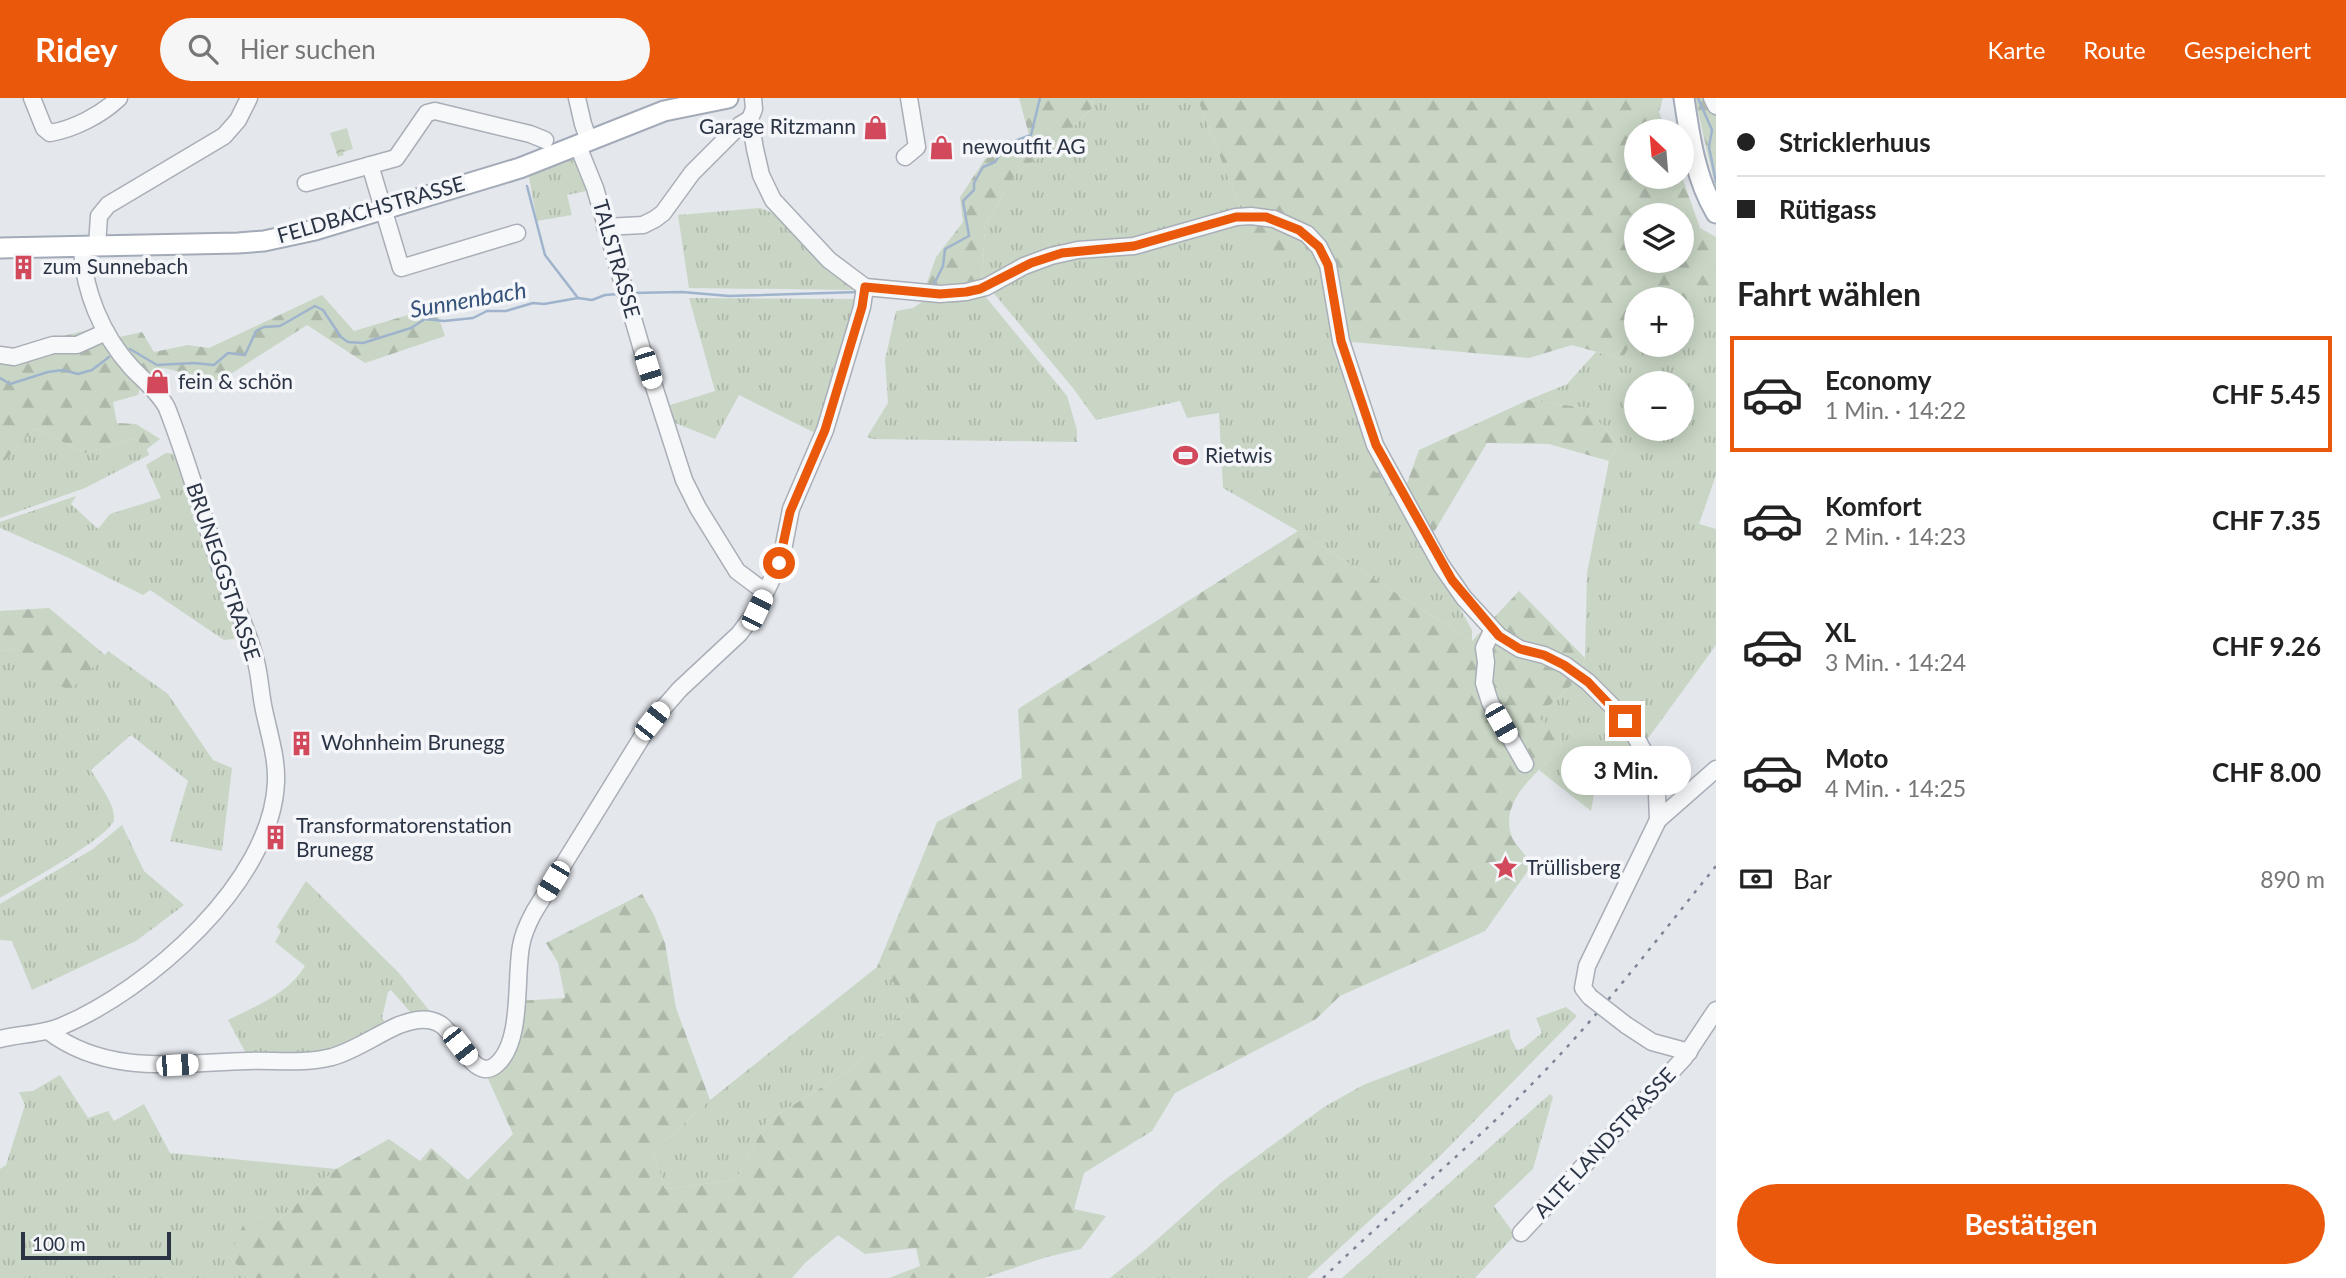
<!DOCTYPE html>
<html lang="de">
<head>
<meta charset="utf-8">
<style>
	body { margin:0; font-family:Lato,sans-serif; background:#f6f6f6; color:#222; height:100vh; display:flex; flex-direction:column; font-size:26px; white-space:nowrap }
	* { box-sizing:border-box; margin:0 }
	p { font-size:23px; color:#767676 }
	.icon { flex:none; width:38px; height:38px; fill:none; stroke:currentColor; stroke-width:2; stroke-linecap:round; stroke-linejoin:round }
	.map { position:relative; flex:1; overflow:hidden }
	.sheet { display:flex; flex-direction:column; background:#fff; width:630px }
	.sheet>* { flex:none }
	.guide { display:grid; align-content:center; height:154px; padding:0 21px; background:#fff }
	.needle { width:46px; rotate:334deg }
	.fabs { position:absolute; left:1624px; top:21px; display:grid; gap:14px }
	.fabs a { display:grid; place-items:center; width:70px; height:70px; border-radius:50%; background:#fff; box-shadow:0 4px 18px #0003; font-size:35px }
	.scale { position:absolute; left:21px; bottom:18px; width:150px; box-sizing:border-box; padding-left:7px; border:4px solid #2b3445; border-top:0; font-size:19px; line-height:24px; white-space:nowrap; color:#2b3445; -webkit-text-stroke:5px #f4f6f9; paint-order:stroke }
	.end { position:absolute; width:32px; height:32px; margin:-16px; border:9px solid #ea580c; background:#fff; box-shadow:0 0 0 4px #fff }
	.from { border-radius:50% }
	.bubble { position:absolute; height:49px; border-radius:24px; background:#fff; box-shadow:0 4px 18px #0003; font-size:23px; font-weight:700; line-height:49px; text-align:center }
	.car { position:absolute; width:21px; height:42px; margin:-21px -10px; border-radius:9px; box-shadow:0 0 5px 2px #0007; background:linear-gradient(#fff 24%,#345 0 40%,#fff 0 76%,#345 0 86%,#fff 0) }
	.guide b { display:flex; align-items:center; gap:24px; height:66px; font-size:26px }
	.guide b+b { border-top:2px solid #e0e0e0 }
	.guide i { width:18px; height:18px; background:#222 }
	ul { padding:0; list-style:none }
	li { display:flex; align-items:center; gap:21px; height:116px; margin:0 14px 10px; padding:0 7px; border:4px solid transparent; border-radius:0px }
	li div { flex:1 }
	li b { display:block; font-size:26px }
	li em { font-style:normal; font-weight:700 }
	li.current { border-color:#ea580c }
	li>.icon { width:63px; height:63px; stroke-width:1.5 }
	h2 { padding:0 21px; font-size:32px; line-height:84px }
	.pay { display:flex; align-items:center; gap:18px; height:77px; padding:0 21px; font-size:26px }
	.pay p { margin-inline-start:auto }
	.button { display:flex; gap:14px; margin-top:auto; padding:14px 21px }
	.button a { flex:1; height:80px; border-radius:42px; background:#ea580c; color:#fff; font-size:28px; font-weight:700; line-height:80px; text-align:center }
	header { display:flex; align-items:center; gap:42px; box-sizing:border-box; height:98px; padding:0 35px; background:#ea580c; color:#fff }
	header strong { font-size:33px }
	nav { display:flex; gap:38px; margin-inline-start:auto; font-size:24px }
	.search { width:490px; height:63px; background:#f6f6f6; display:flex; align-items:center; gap:18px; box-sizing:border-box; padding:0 24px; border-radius:38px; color:#767676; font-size:26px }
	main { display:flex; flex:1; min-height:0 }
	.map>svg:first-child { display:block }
</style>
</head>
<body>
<header>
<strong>Ridey</strong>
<div class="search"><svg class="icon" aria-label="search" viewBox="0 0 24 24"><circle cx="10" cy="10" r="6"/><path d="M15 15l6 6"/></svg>Hier suchen</div>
<nav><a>Karte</a><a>Route</a><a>Gespeichert</a></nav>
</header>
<main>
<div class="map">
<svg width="1716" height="1180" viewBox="0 0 1716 1180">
	<defs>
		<pattern id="grass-tufts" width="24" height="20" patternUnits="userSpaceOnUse" patternTransform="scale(1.75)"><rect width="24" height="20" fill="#c9d6c5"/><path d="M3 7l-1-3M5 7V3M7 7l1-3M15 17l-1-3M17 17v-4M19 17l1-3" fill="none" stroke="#adb8ab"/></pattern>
		<pattern id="forest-firs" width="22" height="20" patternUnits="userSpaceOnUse" patternTransform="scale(1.75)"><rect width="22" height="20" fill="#c9d6c5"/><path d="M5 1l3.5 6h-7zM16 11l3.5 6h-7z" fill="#adb8ab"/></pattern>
		<pattern id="park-crowns" width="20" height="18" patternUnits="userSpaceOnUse" patternTransform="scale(1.75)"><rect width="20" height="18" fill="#c9d6c5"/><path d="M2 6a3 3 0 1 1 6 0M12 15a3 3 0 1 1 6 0" fill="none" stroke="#adb8ab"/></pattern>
	</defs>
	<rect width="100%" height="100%" fill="#e4e7ec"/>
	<g fill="url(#grass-tufts)" fill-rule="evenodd">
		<polygon points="1093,0 1197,0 1241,112 1156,139 1075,149 982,188 985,126 1018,73 1050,53 1092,10"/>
		<polygon points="570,58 578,62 591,92 567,97 572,117 537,123 528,74"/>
		<polygon points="760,110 778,117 856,192 689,190 678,117"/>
		<polygon points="1272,115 1319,149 1337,228 1410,420 1472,532 1472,543 1298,433 1223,390 1219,315 1187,320 1180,303 1096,322 1073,290 991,192 1042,163"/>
		<polygon points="978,196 985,198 1067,298 1077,332 1077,344 872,341 867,339 888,305 885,262 896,213 913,210 929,199"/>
		<path d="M1690,196H1716V377L1699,426L1716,431V547L1644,646L1640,655L1600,663L1591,713L1539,672L1561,651L1560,636L1536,620L1579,580L1585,560L1587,475L1609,363L1618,346L1587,310L1528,302L1567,286L1596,254L1622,261L1636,237V247H1682V210ZM1636,285H1682V331H1636Z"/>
		<polygon points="689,200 858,201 817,336 739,297 715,341 670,323 664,309 715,293"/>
		<polygon points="35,330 85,355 135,340 147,351 149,357 85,390 0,420 0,368"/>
		<polygon points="166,355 175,356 241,540 224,542 150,492 143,497 69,460 0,430 0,424 76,398 71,406 98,431 110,416 161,400 146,367"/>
		<path d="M11,551L37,575L105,557L108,553L168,596L213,662L232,670L222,753L170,743L188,683L131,637L91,672C98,685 115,705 114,721C113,738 18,789 0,800V553Z"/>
		<polygon points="122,727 144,773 184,807 136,843 32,892 12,843 0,842 0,806 93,751"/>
		<path d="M306,783L398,874L433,917L350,952L250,963L228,922C256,908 288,896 305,868L275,844L281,833L277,829ZM391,892L411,915L385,925L382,920L388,894Z"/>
		<polygon points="877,869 914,902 850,972 767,1023 736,1082 665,1091 653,1054 710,1002"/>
		<polygon points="1566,909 1577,918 1441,1057 1307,1180 1110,1180 1144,1153 1222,1084 1324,1009 1363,987 1509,931 1511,941 1517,952 1522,951 1542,935 1536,920"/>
		<polygon points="60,977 88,1020 108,1013 114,1023 144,1006 170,1055 336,1071 274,1126 229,1158 248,1180 0,1180 0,1071 6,1067 25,1007 19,994 33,993"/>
		<polygon points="1550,996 1553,999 1533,1071 1494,1108 1515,1137 1475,1180 1342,1180"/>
	</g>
	<g fill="url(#forest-firs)" fill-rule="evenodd">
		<polygon points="1019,0 1093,0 1092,10 1050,53 1018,73 985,126 982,188 939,192 927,185 936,159 963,124 960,99 985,61 1029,37"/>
		<path d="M1197,0H1663L1659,14L1666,33H1636V79H1682L1700,130L1716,139V196H1690L1682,210V201H1636V237L1622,261L1572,247L1529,260L1341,243L1326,160L1272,116L1288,157L1275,163L1243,143L1241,112ZM1636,117H1682V163H1636Z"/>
		<polygon points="1695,0 1707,0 1716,16 1716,92"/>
		<polygon points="322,197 354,233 435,209 445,238 365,265 307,227 220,283 163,270 146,277 115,240 142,234 154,254 188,247 209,250"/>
		<polygon points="103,228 142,281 138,297 113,304 117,325 136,326 160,341 147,351 135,340 85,355 35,330 0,368 0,254"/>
		<polygon points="1528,302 1587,310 1618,346 1609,363 1549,346 1487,345 1434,434 1356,386 1364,369 1406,388 1419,352"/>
		<path d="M1298,433L1472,543L1519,493L1585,560L1579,580L1537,619L1560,635L1561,651C1538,674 1496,704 1513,741C1518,750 1527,758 1532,767L1485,833L1340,898L1316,921L1175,995L1152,1033L1084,1075L1074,1111L1106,1118L1081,1151L1047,1159L984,1180H889L920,1168L916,1150L865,1156L838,1137L805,1165L792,1180H248L229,1158L244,1125L274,1126L336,1071L389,1041L420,1063L431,1050L468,1082L513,1036L484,972L494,969L517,903L565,900L558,865L546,845L642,796L654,817L665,845L676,910L710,1002L653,1054L665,1091L736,1082L767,1023L850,972L913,903L877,869L937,724L1022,680L1018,611Z"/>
		<polygon points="49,510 105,557 70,593 37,575 11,551 0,553 0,513"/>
	</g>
	<polygon fill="url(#park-crowns)" points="347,30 353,51 343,54 344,57 338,59 330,35"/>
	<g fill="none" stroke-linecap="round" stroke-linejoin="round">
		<g stroke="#9fb4cc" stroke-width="2.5">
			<polyline points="1698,0 1712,32 1709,49 1716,84"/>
			<polyline points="527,88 545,157 578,200"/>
			<polyline points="932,190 943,168 945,151 969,138 963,103 974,92 974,85 983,69 995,64 1008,45 1031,37 1040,0"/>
			<polyline points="632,195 682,194 729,198 859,194"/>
			<polyline points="130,251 157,267 194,265 214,267 228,255 245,257 256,233 264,229 280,228 315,208 323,212 341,239 348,244 363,245 411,230 425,221 444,223 473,220 487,213 506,213 533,205 544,206 578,200 592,202 605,197 619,196"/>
			<polyline points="0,280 10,286 48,274 63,272 78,276 92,272 109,259"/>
		</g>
		<defs>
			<g id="minor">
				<path d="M32,0L44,30L50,35C74,31 101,17 119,0"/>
				<polyline points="577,0 583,26 589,43"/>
				<polyline points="753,0 754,11 750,21 755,51 761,77 773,102 829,162 865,189 940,196 966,194 986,189 1024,168 1051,158 1078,152 1134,148 1236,119 1251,118 1274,121 1307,136 1319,149 1328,167 1341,243 1375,347 1441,467 1464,500 1499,538 1520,551 1544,557 1565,567 1588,584 1614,610 1634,636 1648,661 1654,675 1657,696 1658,722 1587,868 1583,890 1590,899"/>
				<polyline points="1712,0 1716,8"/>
				<polyline points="578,48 595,90 641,248 684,382 698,410 737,473 765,494"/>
				<polyline points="905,59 917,49 909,0"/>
				<polyline points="370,67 401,170 517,135"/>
				<polyline points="306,85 396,60 427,15 435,13 530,36 545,42"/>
				<polyline points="605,129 643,127 655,121 663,115 692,75 740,27 750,21"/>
				<polyline points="97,148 99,118 108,107 224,38 238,22 249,0"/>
				<polyline points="0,257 14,259 53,247 77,247 106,234"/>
				<polyline points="1492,533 1484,550 1486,564 1484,585 1490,604 1525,666"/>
				<polyline points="1658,722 1716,671"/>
				<polyline points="1626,927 1652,944 1689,954"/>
				<path d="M48,933C107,978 177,965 247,963C275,962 305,966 332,959C356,952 376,937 399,927C412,922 427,918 440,926C456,935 475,987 497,966C523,943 515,880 521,848C523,836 528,825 534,814L652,623L680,591L739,536L757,512L781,462L791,411L825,332L862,209L865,189"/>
				<path d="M0,941C20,936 44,936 62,928C148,892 272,784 276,684C277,660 269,636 264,612C260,594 260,576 255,560C247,528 230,497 219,466C202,414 187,361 167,310C159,294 143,282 131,269C102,237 83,192 82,148"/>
				<polyline points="1521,1135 1684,960 1716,912"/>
			</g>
			<g id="major">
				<path d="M1684,0C1690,40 1695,79 1716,115"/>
				<polyline points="0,150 238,145 264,143 315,132 520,70 664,13 728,0"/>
			</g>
		</defs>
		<use href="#minor" stroke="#a9aeb7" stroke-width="19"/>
		<use href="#major" stroke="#a3abb8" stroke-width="23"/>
		<use href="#minor" stroke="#f7f8fa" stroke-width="16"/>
		<use href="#major" stroke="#fff" stroke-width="19"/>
		<path stroke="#7d8696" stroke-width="2.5" stroke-dasharray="3.5 7" stroke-linecap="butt" d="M1323,1180C1392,1113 1467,1053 1534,984C1600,917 1657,841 1716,768"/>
		<defs>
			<polyline id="minor-bridge" points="1590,899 1626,927"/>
		</defs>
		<use href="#minor-bridge" stroke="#a9aeb7" stroke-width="19" stroke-linecap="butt"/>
		<use href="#minor-bridge" stroke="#f7f8fa" stroke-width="16"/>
	</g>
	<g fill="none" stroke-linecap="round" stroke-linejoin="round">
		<polyline stroke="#ea580c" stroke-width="9" points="779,465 790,414 825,332 862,209 865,189 940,196 966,194 980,191 1031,165 1062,155 1134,148 1236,119 1266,119 1299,132 1319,149 1328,167 1341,243 1376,347 1452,482 1499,538 1520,551 1544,557 1564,567 1588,584 1625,623"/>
	</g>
	<defs>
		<symbol id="shop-bare" viewBox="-9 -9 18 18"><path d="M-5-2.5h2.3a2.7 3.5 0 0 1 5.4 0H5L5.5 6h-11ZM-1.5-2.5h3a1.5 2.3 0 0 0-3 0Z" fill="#d1495b" stroke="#f4f6f9" stroke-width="2.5" paint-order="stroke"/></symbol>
		<symbol id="building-bare" viewBox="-9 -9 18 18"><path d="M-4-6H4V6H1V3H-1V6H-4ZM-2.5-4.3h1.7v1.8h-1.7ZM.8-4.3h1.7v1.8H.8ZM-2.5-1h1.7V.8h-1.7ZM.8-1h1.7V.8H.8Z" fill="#d1495b" stroke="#f4f6f9" stroke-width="2.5" paint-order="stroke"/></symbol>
		<symbol id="stadium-bare" viewBox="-9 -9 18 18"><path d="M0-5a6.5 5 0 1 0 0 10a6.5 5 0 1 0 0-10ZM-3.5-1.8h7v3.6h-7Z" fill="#d1495b" stroke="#f4f6f9" stroke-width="2.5" paint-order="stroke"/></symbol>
		<symbol id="sight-bare" viewBox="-9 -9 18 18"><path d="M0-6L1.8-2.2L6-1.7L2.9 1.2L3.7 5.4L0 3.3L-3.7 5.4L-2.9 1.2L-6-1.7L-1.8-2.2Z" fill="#d1495b" stroke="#f4f6f9" stroke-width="2.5" paint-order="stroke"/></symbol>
	</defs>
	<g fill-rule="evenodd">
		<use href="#shop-bare" x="858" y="12" width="35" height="35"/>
		<use href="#shop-bare" x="924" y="32" width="35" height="35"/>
		<use href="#building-bare" x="6" y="152" width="35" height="35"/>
		<use href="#shop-bare" x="140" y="266" width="35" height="35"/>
		<use href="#stadium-bare" x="1168" y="340" width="35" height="35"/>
		<use href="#building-bare" x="284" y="628" width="35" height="35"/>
		<use href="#building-bare" x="258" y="722" width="35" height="35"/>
		<use href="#sight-bare" x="1488" y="752" width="35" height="35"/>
	</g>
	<g text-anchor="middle" stroke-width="7" stroke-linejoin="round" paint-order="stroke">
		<g font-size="21" fill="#2b3445" stroke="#f4f6f9" text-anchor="start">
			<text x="856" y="36" text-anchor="end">Garage Ritzmann</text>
			<text x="962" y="56">newoutfit AG</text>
			<text x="43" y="176">zum Sunnebach</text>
			<text x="178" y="291">fein &amp; schön</text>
			<text x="1205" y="365">Rietwis</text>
			<text x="321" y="652">Wohnheim Brunegg</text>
			<text x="296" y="735">Transformatorenstation<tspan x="296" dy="24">Brunegg</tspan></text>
			<text x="1526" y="777">Trüllisberg</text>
		</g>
		<g font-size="21" fill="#2b3445" stroke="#f4f6f9">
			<text transform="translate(371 112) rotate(-16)" y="7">FELDBACHSTRASSE</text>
			<text transform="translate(616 161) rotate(74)" y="7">TALSTRASSE</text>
			<text transform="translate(223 474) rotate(71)" y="7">BRUNEGGSTRASSE</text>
			<text transform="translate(1605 1045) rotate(-47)" y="7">ALTE LANDSTRASSE</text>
		</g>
		<g font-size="23" font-style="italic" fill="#34527a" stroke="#f4f6f9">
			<text transform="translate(468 202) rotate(-10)" y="8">Sunnenbach</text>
		</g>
	</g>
</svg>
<div class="fabs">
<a><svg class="needle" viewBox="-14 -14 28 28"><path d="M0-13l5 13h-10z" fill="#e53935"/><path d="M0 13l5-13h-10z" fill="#767676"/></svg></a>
<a><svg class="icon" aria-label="layers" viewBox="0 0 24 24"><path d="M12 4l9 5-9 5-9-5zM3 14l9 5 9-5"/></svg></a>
<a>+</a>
<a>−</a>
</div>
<div class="scale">100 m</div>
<i class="end from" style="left:779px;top:465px"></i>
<i class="end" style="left:1625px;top:623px"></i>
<div class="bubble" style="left:1561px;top:648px;width:130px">3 Min.</div>
<i class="car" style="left:648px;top:270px;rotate:163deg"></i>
<i class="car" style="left:757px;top:512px;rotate:26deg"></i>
<i class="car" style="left:652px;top:623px;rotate:38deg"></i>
<i class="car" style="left:1501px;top:625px;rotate:150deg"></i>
<i class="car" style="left:553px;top:783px;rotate:211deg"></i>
<i class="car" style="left:460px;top:948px;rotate:142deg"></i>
<i class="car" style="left:177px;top:967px;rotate:86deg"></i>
</div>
<section class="sheet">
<div class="guide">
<b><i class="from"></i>Stricklerhuus</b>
<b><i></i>Rütigass</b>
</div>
<h2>Fahrt wählen</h2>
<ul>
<li class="current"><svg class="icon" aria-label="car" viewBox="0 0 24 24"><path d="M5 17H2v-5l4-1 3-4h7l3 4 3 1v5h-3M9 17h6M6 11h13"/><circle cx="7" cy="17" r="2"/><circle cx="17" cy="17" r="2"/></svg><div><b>Economy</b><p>1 Min. · 14:22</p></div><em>CHF 5.45</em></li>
<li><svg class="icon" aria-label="car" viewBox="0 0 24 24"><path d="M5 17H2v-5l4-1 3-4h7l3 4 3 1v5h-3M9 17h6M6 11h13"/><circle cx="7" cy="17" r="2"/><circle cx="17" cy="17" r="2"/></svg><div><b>Komfort</b><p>2 Min. · 14:23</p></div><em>CHF 7.35</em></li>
<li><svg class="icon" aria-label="car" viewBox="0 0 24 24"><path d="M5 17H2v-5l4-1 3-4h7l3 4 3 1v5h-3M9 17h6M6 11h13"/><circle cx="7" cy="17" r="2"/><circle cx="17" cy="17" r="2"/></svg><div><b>XL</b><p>3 Min. · 14:24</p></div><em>CHF 9.26</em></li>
<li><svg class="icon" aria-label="car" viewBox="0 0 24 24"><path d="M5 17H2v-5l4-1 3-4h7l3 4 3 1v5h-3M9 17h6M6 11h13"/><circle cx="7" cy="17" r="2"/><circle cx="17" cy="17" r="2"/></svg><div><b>Moto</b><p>4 Min. · 14:25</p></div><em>CHF 8.00</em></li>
</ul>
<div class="pay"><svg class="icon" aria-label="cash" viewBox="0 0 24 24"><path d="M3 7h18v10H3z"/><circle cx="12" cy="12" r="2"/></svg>Bar<p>890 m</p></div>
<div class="button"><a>Bestätigen</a></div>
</section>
</main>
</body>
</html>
